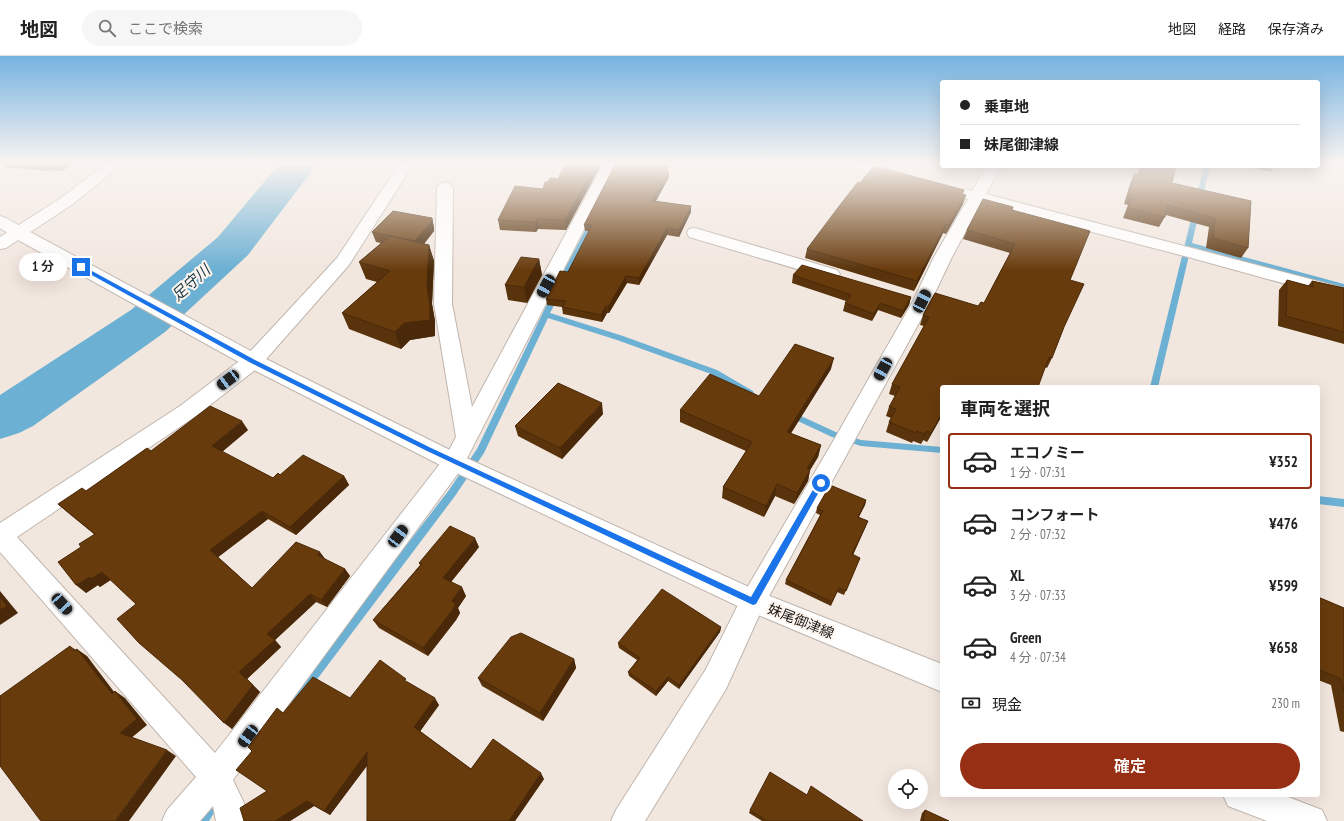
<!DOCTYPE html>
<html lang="ja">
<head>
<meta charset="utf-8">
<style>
	body { margin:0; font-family:"PT Sans Narrow","Noto Sans JP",sans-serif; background:#f6f6f6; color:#222; height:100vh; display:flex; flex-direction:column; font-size:15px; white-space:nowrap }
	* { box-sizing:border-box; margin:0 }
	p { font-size:13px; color:#767676 }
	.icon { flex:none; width:22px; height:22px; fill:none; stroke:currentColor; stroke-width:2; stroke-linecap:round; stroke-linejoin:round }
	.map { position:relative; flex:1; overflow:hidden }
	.drawer { position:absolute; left:940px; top:329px; width:380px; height:412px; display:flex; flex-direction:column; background:#fff; border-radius:4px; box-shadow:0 4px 16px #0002 }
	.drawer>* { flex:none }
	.top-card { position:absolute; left:940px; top:24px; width:380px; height:88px; border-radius:4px; box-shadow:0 4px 16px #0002; display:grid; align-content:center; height:88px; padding:0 20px; background:#fff }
	.tools { position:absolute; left:888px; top:713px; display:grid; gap:8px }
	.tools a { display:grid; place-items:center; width:40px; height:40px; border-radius:50%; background:#fff; box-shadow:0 4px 16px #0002; font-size:20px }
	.end { position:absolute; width:18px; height:18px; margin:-9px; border:5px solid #1a73e8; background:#fff; box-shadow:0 0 0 2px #fff }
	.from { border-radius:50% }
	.bubble { position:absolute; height:28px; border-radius:14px; background:#fff; box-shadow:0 4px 16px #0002; font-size:13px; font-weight:600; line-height:28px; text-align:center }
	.car { position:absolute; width:12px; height:24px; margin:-12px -6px; border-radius:5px; box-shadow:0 0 3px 1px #0007; background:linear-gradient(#222 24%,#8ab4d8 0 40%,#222 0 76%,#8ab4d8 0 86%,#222 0) }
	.top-card b { display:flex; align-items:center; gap:14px; height:38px; font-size:15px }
	.top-card b+b { border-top:1px solid #e0e0e0 }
	.top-card i { width:10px; height:10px; background:#222 }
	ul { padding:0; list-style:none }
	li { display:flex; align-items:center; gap:12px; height:56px; margin:0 8px 6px; padding:0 12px; border:2px solid transparent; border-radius:4px }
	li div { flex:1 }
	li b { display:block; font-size:15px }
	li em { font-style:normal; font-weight:600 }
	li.current { border-color:#962f13 }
	li>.icon { width:36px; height:36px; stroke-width:1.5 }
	h2 { padding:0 20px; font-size:18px; line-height:48px }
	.pay { display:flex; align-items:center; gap:10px; height:44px; padding:0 20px; font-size:15px }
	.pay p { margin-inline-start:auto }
	.primary-button { display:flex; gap:8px; margin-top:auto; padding:8px 20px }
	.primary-button a { flex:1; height:46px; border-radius:24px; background:#962f13; color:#fff; font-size:16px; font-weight:600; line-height:46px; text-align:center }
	header { display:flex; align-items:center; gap:24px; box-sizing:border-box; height:56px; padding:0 20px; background:#fff; border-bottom:1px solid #e0e0e0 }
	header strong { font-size:19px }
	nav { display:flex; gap:22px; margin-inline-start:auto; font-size:14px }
	.search { width:280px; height:36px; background:#f6f6f6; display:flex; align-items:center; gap:10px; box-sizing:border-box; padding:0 14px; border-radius:22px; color:#767676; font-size:15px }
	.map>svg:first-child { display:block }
</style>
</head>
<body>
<header>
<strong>地図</strong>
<div class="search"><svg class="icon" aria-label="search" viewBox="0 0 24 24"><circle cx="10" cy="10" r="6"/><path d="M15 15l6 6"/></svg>ここで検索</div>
<nav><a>地図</a><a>経路</a><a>保存済み</a></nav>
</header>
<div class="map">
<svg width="1344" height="765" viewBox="0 0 1344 765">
	<rect width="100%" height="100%" fill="#f2e7df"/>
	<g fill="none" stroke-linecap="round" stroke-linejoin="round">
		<g fill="#6cb0d3" fill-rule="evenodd">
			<polygon points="1204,110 1210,110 1192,187 1344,228 1344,232 1191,191 1158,331 1150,331"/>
			<polygon points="593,163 596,165 566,226 562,228 559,228 558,226 590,165"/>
			<polygon points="552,238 558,238 559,240 550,257 623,280 717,314 753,335 754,337 753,339 747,339 711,318 617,284 548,262 484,397 455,440 300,646 296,648 292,646 290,642 292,638 449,434 477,393"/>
			<polygon points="790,355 838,377 861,384 942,391 942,397 861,390 832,381 787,360 786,358"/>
			<polygon points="1318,440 1344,443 1344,451 1318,448"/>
			<polygon points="213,743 218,744 219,749 209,765 194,765 208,744"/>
		</g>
		<polygon fill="#6cb0d3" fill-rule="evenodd" points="280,107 318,107 248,199 165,276 33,370 19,377 0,383 0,339 131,254 218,181"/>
		<defs>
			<g id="minor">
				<polygon points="107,107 123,107 73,148 6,192 0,193 0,181 61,142"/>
				<polygon points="400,107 414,107 349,209 260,310 196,360 17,481 215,697 446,400 456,381 434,248 437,131 440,128 445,126 450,128 453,131 452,248 472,351 604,107 618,107 462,412 233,724 244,747 248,765 216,765 213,750 200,765 162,765 167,754 196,721 0,496 0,467 180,350 246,300 337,202"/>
				<polygon points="843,107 867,107 906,118 909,121 906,124 901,126 845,110"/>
				<polygon points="987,110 1001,110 986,138 1344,232 1344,244 1188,201 981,147 952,201 931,245 762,553 726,633 645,765 611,765 616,754 706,613 744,537 835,382 913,245 934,201 968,143 960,141 958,138 960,135 966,133 972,135"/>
				<polygon points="695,172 837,214 840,218 837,222 831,223 689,181 687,177 689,173"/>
			</g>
			<g id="primary">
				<polygon points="0,160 6,162 32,177 260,300 462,400 762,537 942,608 942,636 744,553 446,412 246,310 20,185 0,172"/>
				<polygon points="1223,739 1283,739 1322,754 1327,765 1267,765 1228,750"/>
			</g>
		</defs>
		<use href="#minor" stroke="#c0b6ae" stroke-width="2"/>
		<use href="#primary" stroke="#c0b6ae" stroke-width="2"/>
		<use href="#minor" fill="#fff" fill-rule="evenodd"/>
		<use href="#primary" fill="#fff" fill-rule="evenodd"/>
	</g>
	<g fill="#59330b">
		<polygon points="3,107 73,107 62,115 47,114 45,115 6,111"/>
		<polygon points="566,107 601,107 601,109 566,174 538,173 536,176 500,174 498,164 543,133 548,126 558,123"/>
		<polygon points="1140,110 1176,110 1172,127 1251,145 1248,192 1241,202 1206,192 1209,171 1166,159 1159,171 1123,162 1128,149 1124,148 1130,128 1134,118 1137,119"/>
		<polygon points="1242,110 1275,110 1271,116"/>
		<polygon points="667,114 669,121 656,145 691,150 691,156 679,181 667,179 639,229 627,227 609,257 607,257 602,266 563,258 562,251 547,249 546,243 568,216 589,175 585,175 584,169"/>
		<polygon points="860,127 964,134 963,138 963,148 946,178 943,177 914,235 805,202 807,193"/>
		<polygon points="1012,154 1070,224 1064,271 1052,302 1047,312 1045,311 942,331 942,364 940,363 927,386 923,384 921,388 913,385 912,387 886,376 889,366 891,362 886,360 889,351 895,340 889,338 892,328 924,270 920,269 923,259 978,250 984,247 1010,197 963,183 967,174"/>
		<polygon points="432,162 434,172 434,175 424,188 429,189 434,205 432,248 435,265 435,280 410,284 401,293 349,273 342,257 377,226 366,223 359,206 381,187 376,186 372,176"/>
		<polygon points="539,203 542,219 527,247 508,244 505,229"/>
		<polygon points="793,219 911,241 909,249 901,262 878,254 872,265 843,255 845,247 846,245 792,227"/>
		<polygon points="1287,224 1308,230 1312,225 1344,232 1344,288 1278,270 1279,234"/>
		<polygon points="831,313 791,377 821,389 818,401 810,414 808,425 794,448 775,440 764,461 722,442 723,431 746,395 680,366 680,354 759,340"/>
		<polygon points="603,358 562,403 518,380 515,370"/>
		<polygon points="248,374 222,396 273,422 280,419 344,420 349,429 296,479 268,463 218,501 252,532 325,503 345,513 350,520 327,551 316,546 275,584 281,591 247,623 260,636 232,673 136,548 111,524 100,531 98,529 86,537 81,491 95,479 67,456 58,448 86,435 151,395"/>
		<polygon points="866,444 865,449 859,461 866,470 853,499 860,502 844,539 837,536 831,550 785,528 786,524 820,459 816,457 817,452"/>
		<polygon points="479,491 451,526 466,540 458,552 460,557 456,564 428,600 379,572 373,564 420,509 419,507"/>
		<polygon points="1318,541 1344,552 1344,676 1340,675 1331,629 1318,624"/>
		<polygon points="721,571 720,576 679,633 668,625 656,640 629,620 628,616 637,604 619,592 618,587"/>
		<polygon points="574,603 576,612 543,665 482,630 478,622"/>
		<polygon points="409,627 439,649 420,675 471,713 544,723 515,765 367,765 367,709 330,759 314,750 290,765 244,765 267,735 283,657 350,642"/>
		<polygon points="807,739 863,765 762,765 749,757 750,754"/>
		<polygon points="925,754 949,765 920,765 922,757"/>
	</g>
	<g fill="#492909">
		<polygon points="39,107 43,107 47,114 45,115"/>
		<polygon points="57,107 73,107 62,115"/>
		<polygon points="596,107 601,107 601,109 566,174 565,164"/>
		<polygon points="667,107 671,107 663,120 663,114"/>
		<polygon points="669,115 669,121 652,152 652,145"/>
		<polygon points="966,139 963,148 946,178 949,169"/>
		<polygon points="691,150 691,156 679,181 679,174"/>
		<polygon points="432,162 434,172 434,175 418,195 415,185"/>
		<polygon points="537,163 538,173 536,176 535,166"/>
		<polygon points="946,168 943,177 914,235 917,225"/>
		<polygon points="667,172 667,179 639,229 639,222"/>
		<polygon points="429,189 434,205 432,248 435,265 435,280 410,284 401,293 395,276"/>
		<polygon points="539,203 542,219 527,247 524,231"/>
		<polygon points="626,220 627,227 609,257 608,251"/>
		<polygon points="911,241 909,249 901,262 903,255"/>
		<polygon points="880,247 878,254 872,265 874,258"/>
		<polygon points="606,250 607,257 602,266 601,259"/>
		<polygon points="834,302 831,313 785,387 787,376"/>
		<polygon points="602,347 603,358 562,403 560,392"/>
		<polygon points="942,357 940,363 927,386 931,377"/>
		<polygon points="242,365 248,374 218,399 212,390"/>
		<polygon points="927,375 923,384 921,388 924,378"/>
		<polygon points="821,389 818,401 804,424 807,413"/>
		<polygon points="810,414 808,425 794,448 797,437"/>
		<polygon points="344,420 349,429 296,479 290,471"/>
		<polygon points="777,428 775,440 764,461 766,450"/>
		<polygon points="866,444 865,449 856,465 858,461"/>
		<polygon points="262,455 268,463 217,502 210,494"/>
		<polygon points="868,465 866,470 851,503 852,498"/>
		<polygon points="475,482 479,491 447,531 443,522"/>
		<polygon points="320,496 326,504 317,499"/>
		<polygon points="345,513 350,520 327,551 321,544"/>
		<polygon points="102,516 111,523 100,531 98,529 86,537 76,529 90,521"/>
		<polygon points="462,531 466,540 458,552 460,557 456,564 428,600 423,592 452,545"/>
		<polygon points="0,535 18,557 0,569"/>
		<polygon points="310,538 316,546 275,584 281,591 247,623 260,636 232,673 224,667 239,616 267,578"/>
		<polygon points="721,571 720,576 679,633 679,629"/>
		<polygon points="70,590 79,596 77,593 87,600 121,645 112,638"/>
		<polygon points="574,603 576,612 543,665 540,657"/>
		<polygon points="668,621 668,625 656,640 656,635"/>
		<polygon points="115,635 125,642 147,669 130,683 120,677"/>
		<polygon points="435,642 439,649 419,677 414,671"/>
		<polygon points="167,694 176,700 129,765 115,765"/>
		<polygon points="367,696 373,702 330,759 324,755"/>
		<polygon points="541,717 544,723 515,765 509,765"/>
		<polygon points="307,745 314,750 290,765 275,765"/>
	</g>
	<g fill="#683b0d" stroke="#492909">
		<polygon points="566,107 596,107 565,164 537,163 535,166 498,164 515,130 543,133 545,126 548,126 550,122 558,123"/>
		<polygon points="616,107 667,107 663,114 669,115 652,145 691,150 679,174 667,172 639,222 626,220 608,251 606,250 601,259 562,251 566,245 546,243 560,215 568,216 592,169 584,169"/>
		<polygon points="874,110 964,134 962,138 966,139 949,169 946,168 917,225 807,193 840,149 858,126 860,127"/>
		<polygon points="1142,110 1176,110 1172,127 1251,145 1248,192 1213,182 1215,162 1168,149 1165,161 1128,152 1133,139 1129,138 1134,118 1139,119"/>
		<polygon points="983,143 1013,151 1012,154 1090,175 1070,224 1084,228 1064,271 1052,302 1049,301 1038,331 942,331 942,357 931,377 927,375 924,378 917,375 916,377 889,366 896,353 889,351 900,331 892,328 929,261 923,259 935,237 978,250 981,246 984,247 1015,188 967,174"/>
		<polygon points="393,155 432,162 432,165 415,185 372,176"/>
		<polygon points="390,180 429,189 427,231 430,249 430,264 404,267 395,276 342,257 390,215 359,206"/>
		<polygon points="521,201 539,203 524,231 505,229"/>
		<polygon points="802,209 911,241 903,255 880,247 874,258 845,247 851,239 793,219"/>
		<polygon points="1287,224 1313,231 1312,225 1344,232 1344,276 1286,260"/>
		<polygon points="795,288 834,302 787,376 821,389 807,413 810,414 797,437 777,428 766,450 723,431 752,386 680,354 710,318 759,340"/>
		<polygon points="558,327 602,347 560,392 515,370"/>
		<polygon points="210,350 242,365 212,390 273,422 278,417 280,419 303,399 344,420 290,471 262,455 210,494 252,532 296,486 320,496 317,499 345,513 321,544 310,538 267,578 275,584 239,616 253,629 224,667 182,624 139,587 117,563 136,548 102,516 91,523 90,521 76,529 58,506 81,491 79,488 95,478 58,448 82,432 86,435 147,392 151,395"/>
		<polygon points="830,429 866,444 858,461 868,465 852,498 860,502 846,535 839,532 832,546 786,524 823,455 817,452"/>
		<polygon points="450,470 475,482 443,522 462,531 452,545 456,548 452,555 423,592 373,564 422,508 419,507"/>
		<polygon points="662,533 721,571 679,629 668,621 656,635 628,616 640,602 618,587"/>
		<polygon points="0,541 7,550 0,554"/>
		<polygon points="1318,541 1344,552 1344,637 1341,623 1318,613"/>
		<polygon points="521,577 574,603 540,657 478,622 511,581"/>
		<polygon points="70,590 74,595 77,593 112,638 115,635 137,663 120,677 167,694 115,765 42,765 40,764 0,710 0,640"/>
		<polygon points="380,604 406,623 404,624 435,642 414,671 471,713 493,683 541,717 509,765 367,765 367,696 324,755 307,745 275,765 244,765 240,752 267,735 236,714 252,695 248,691 277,652 283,657 313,621 350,642"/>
		<polygon points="770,716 807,739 811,730 863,765 767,765 750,754"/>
		<polygon points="925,754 949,765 923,765"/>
	</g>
	<linearGradient id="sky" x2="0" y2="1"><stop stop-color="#76b2e0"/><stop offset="0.5" stop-color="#f9f4f1"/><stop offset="1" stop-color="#f9f4f1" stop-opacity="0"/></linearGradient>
	<rect width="1344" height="214" fill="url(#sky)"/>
	<polygon fill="#1a73e8" points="81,209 255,304 429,391 751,541 818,425 823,425 824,427 756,548 753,549 425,394 251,307 79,212 79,210"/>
	<g text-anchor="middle" stroke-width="4" stroke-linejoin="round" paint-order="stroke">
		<g font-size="14" fill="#171311" stroke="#fdf5ee">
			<text transform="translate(801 565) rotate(22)" y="5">妹尾御津線</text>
		</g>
		<g font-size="15" font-style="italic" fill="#153544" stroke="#fdf5ee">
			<text transform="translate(191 227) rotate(-42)" y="5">足守川</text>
		</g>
	</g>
</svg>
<div class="tools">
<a><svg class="icon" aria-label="locate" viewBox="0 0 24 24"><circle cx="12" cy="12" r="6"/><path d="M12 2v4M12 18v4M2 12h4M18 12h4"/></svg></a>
</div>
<i class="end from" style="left:821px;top:427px"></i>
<i class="end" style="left:81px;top:211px"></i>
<div class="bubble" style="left:19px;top:197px;width:48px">1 分</div>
<i class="car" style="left:546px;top:230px;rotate:208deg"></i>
<i class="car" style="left:922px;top:245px;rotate:26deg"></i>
<i class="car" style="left:883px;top:313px;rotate:209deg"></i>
<i class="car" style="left:228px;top:324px;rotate:233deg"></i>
<i class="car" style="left:398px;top:480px;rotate:37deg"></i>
<i class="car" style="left:62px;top:548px;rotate:138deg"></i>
<i class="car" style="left:248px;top:680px;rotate:217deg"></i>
<div class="top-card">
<b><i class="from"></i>乗車地</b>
<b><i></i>妹尾御津線</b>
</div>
<section class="drawer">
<h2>車両を選択</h2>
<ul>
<li class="current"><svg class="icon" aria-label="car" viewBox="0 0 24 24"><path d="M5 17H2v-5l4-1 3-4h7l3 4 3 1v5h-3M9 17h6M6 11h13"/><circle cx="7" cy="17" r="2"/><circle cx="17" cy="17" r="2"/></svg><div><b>エコノミー</b><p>1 分 · 07:31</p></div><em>¥352</em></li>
<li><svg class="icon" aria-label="car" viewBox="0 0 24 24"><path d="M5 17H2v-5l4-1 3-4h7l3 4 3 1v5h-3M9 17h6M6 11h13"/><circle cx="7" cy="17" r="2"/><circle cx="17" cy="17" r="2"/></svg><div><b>コンフォート</b><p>2 分 · 07:32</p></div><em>¥476</em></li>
<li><svg class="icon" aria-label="car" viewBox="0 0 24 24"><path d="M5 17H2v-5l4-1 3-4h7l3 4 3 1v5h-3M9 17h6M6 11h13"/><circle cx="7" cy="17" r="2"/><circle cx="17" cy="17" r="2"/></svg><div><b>XL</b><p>3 分 · 07:33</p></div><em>¥599</em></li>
<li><svg class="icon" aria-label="car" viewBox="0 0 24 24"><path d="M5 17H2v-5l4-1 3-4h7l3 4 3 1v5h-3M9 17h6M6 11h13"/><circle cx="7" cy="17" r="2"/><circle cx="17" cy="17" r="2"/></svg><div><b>Green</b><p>4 分 · 07:34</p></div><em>¥658</em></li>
</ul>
<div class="pay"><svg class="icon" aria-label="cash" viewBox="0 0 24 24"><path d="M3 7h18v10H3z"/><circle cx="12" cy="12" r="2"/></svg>現金<p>230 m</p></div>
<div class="primary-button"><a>確定</a></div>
</section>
</div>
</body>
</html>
